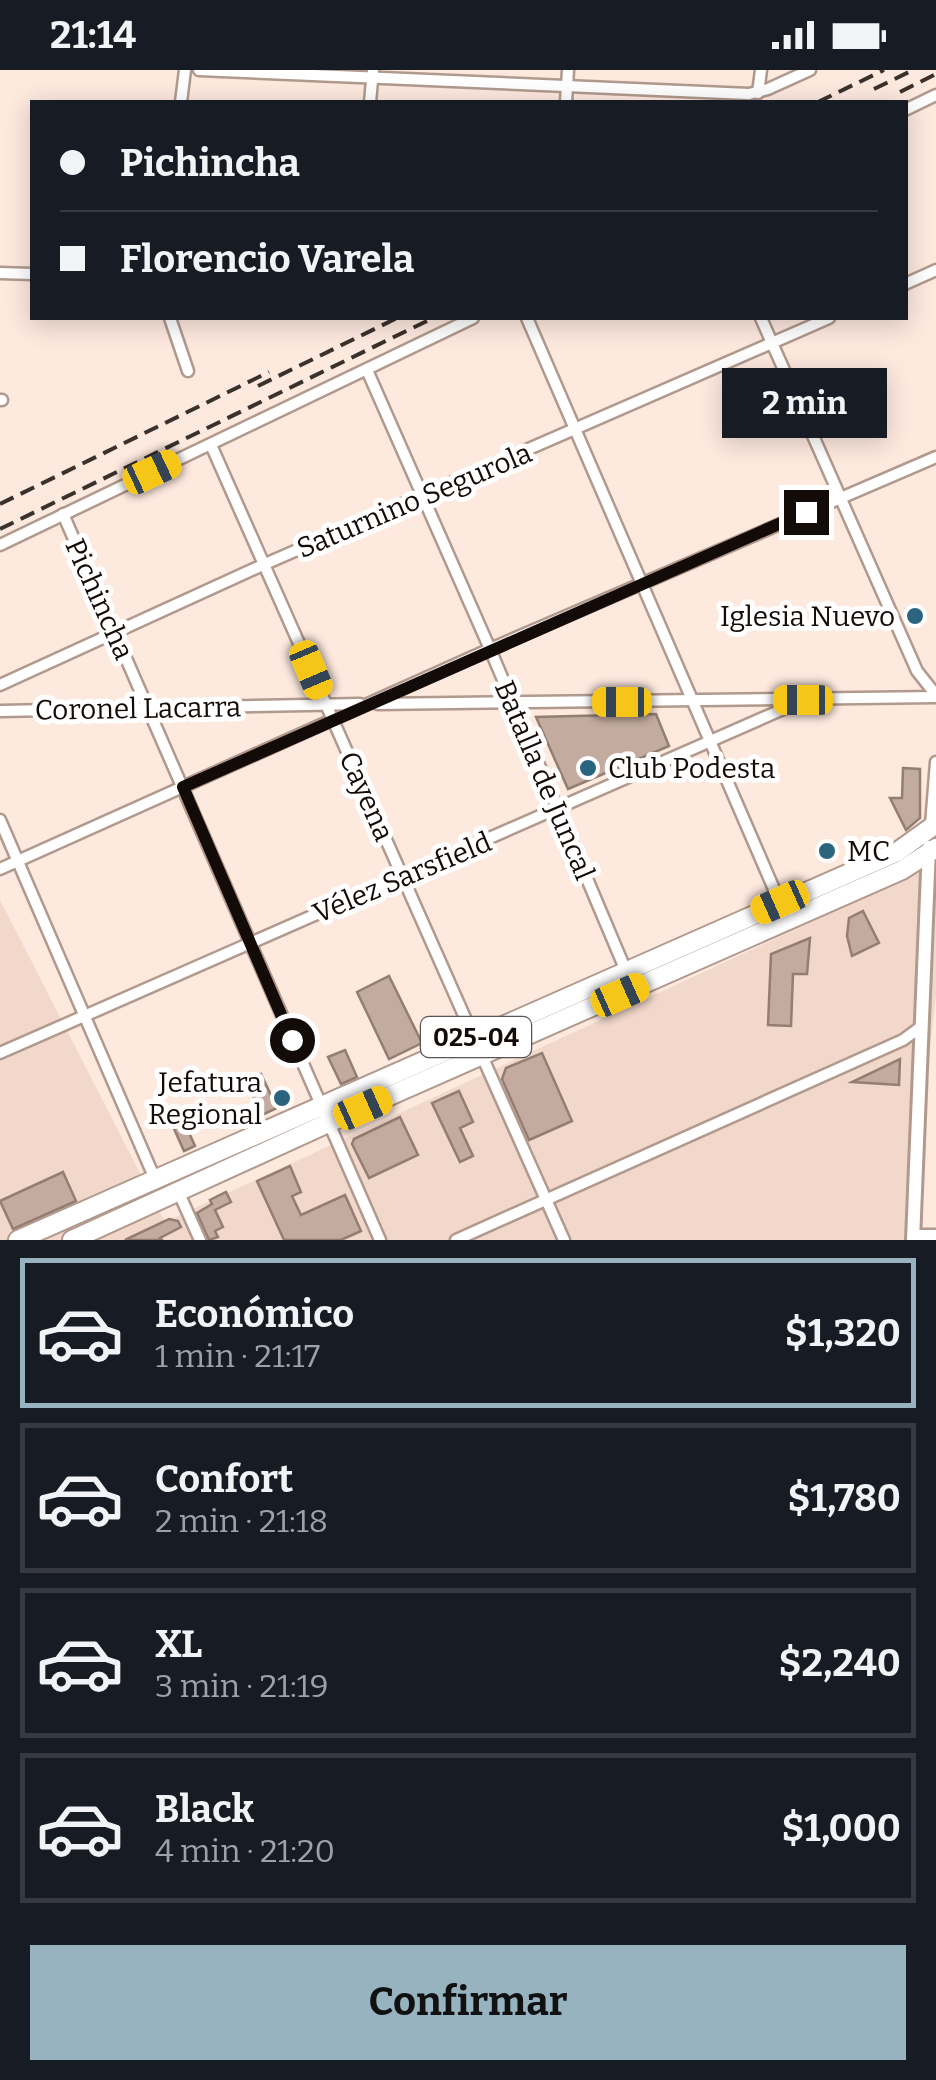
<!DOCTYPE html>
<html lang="es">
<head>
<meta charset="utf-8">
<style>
	body { margin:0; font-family:Bitter,serif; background:#20242c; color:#f1f3f6; height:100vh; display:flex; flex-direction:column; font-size:38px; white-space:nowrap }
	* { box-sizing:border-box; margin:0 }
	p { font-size:32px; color:#9ea1a6 }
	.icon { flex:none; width:55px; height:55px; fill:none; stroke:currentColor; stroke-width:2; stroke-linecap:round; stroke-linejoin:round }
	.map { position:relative; height:1170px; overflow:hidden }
	.panel { display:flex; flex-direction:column; background:#171b24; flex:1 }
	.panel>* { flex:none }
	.guide { position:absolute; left:30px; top:30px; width:878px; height:220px; border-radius:0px; box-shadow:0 5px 25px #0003; display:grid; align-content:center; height:220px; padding:0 30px; background:#171b24 }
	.end { position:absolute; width:45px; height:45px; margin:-22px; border:12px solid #130b07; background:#fff; box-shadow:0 0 0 5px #fff }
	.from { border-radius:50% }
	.bubble { position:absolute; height:70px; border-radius:0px; background:#171b24; box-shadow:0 5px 25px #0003; font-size:32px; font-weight:700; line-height:70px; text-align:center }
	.car { position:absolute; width:30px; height:60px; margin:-30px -15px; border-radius:12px; box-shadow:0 0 8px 2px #0007; background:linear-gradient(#f5c518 24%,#345 0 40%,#f5c518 0 76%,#345 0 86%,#f5c518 0) }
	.guide b { display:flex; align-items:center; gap:35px; height:95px; font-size:38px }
	.guide b+b { border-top:2px solid #363941 }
	.guide i { width:25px; height:25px; background:#f1f3f6 }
	ul { padding:18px 0 0; list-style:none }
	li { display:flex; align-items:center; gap:30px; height:150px; margin:0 20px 15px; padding:0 10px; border:5px solid #363941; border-radius:0px }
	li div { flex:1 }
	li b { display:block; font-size:38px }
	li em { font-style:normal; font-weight:700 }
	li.selected { border-color:#98b3c0 }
	li>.icon { width:90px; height:90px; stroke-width:1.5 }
	.action { display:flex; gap:20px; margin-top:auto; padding:20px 30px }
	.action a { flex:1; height:115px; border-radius:0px; background:#98b3c0; color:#111; font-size:40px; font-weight:700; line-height:115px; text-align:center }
	.status { display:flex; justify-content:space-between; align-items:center; height:70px; padding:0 50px; background:#171b24; direction:ltr }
	.status svg { height:28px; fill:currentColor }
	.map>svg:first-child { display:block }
</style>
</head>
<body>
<div class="status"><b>21:14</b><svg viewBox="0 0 49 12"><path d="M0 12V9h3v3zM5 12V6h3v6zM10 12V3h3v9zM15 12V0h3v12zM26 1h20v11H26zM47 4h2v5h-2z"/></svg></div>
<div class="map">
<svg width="936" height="1170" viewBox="0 0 936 1170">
	<rect width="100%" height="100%" fill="#fee9df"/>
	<polygon fill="#f2d7cb" points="936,781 936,925 909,1170 0,1170 0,830 165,1152 900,811"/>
	<g fill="#c3ab9f" stroke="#947d72" stroke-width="2.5">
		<polygon points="656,644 669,676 568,719 536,647"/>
		<polygon points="903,698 920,699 920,748 906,760 890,728 902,728"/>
		<polygon points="863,841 879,873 852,886 847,866 849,848"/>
		<polygon points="810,868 807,904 793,904 791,956 768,955 771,884"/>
		<polygon points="389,906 422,973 389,989 357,922"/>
		<polygon points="345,980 357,1007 341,1014 328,987"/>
		<polygon points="542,983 572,1051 529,1070 502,1009 506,998"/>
		<polygon points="900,989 899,1015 852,1012"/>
		<polygon points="261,1004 277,1038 262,1045 246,1011"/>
		<polygon points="459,1021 473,1052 460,1058 473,1086 460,1092 432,1033"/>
		<polygon points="178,1038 195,1076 184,1081 167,1043"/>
		<polygon points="400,1047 418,1085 369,1108 352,1074 354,1069"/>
		<polygon points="290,1096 301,1122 292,1126 301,1145 345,1125 361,1161 341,1170 284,1170 257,1111"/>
		<polygon points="63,1102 76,1131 13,1159 0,1131"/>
		<polygon points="226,1122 231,1132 215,1140 223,1157 215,1161 218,1167 209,1170 197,1143 212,1134 210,1130"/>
		<polygon points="169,1149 178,1151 181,1157 160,1168 162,1170 125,1170"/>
	</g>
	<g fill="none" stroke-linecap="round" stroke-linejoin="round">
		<defs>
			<g id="minor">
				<polyline points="199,0 749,24 768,19 810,0"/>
				<polyline points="758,23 761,0"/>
				<polyline points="181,32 185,0"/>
				<polyline points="370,32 373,0"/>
				<polyline points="566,32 568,0"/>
				<polyline points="905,40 936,25"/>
				<polyline points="0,203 32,204"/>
				<polyline points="905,214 936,200"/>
				<polyline points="170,248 188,301"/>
				<polyline points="527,248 780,833"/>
				<polyline points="761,248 917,601 936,625"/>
				<polyline points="367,300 490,579 626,901"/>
				<polyline points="0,330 2,330"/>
				<polyline points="211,375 474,968"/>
				<polyline points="63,444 380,1170"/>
				<polyline points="0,475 473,248"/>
				<polyline points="0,615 265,494 829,248"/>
				<polyline points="377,634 936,627"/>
				<polyline points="0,641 360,634"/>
				<polyline points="0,750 155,1109"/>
				<polyline points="931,755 936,692"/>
				<polyline points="0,799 490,579 936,387"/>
				<polyline points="0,983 797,633"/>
				<polyline points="482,986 564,1170"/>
				<polyline points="178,1121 200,1170"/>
				<polyline points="913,1165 936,1165"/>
				<polyline points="456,1170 903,970 922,956"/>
			</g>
			<polyline id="tertiary" points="913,1170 929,777"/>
			<g id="primary">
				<polyline points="18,1170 897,782 936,754"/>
				<polyline points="72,1170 328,1053 902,800 936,778"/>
			</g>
		</defs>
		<use href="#minor" stroke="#b1998d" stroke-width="15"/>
		<use href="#tertiary" stroke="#b1998d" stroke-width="18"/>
		<use href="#primary" stroke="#b1998d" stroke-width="22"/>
		<use href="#minor" stroke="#fff" stroke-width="10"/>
		<use href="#tertiary" stroke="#fff" stroke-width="12"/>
		<use href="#primary" stroke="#fff" stroke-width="18"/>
		<g stroke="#3b312c" stroke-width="4" stroke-dasharray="15 8" stroke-linecap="butt">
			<polyline points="874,19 913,0"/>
			<polyline points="900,22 936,4"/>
			<polyline points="818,32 884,0"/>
			<polyline points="258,316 397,248"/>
			<polyline points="0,434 269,302"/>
			<polyline points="0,459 433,248"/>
		</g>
	</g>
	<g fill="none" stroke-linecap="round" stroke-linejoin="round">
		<polyline stroke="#130b07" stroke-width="12" points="292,970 183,717 806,442"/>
	</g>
	<g fill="#2b647e" stroke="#fff" stroke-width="4">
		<circle cx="915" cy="546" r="10"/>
		<circle cx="588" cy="698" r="10"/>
		<circle cx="827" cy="781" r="10"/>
		<circle cx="282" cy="1028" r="10"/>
	</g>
	<g text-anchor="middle" stroke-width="10" stroke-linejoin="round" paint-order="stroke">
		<rect fill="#fff" stroke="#5a5451" stroke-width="2.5" x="421" y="947" width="110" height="40" rx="8"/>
		<g font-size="25" font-weight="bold" fill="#130b07">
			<text x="476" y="976">025-04</text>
		</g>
		<g font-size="28" fill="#130b07" stroke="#fff">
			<text transform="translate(414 430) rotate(-23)" y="10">Saturnino Segurola</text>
			<text transform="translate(100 529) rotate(66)" y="10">Pichincha</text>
			<text transform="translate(138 638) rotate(-1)" y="10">Coronel Lacarra</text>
			<text transform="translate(545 710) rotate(67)" y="10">Batalla de Juncal</text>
			<text transform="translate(367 726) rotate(66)" y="10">Cayena</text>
			<text transform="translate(402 807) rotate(-23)" y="10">Vélez Sarsfield</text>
		</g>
		<g font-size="28" fill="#130b07" stroke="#fff" text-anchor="end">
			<text x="895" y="556">Iglesia Nuevo</text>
			<text x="608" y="708" text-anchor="start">Club Podesta</text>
			<text x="847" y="791" text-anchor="start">MC</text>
			<text x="262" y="1022">Jefatura<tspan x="262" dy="32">Regional</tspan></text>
		</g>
	</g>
</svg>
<i class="end from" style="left:292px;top:970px"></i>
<i class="end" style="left:806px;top:442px"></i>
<div class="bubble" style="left:722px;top:298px;width:165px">2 min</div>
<i class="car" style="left:152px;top:402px;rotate:65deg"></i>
<i class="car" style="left:311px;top:600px;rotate:157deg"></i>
<i class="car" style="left:803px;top:630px;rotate:270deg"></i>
<i class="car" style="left:622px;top:632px;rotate:270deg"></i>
<i class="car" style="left:780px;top:832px;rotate:246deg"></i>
<i class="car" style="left:620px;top:925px;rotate:66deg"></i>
<i class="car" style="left:363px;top:1038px;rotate:66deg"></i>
<div class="guide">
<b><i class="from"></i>Pichincha</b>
<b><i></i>Florencio Varela</b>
</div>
</div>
<section class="panel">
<ul>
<li class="selected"><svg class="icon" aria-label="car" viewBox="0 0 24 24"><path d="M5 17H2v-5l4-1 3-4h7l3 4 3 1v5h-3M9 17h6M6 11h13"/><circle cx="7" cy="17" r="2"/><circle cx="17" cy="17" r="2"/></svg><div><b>Económico</b><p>1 min · 21:17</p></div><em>$1,320</em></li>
<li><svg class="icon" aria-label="car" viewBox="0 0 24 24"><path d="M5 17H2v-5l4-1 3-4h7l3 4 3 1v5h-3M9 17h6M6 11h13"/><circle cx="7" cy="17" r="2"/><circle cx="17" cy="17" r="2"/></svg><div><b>Confort</b><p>2 min · 21:18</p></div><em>$1,780</em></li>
<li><svg class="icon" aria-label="car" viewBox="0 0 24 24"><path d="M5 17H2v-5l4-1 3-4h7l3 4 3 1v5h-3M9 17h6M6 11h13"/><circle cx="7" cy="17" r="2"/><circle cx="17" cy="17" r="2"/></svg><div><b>XL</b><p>3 min · 21:19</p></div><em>$2,240</em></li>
<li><svg class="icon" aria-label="car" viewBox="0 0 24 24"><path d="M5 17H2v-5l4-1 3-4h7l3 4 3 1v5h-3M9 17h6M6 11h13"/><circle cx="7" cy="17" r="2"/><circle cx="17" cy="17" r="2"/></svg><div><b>Black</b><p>4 min · 21:20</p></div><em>$1,000</em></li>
</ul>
<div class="action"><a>Confirmar</a></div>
</section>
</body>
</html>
